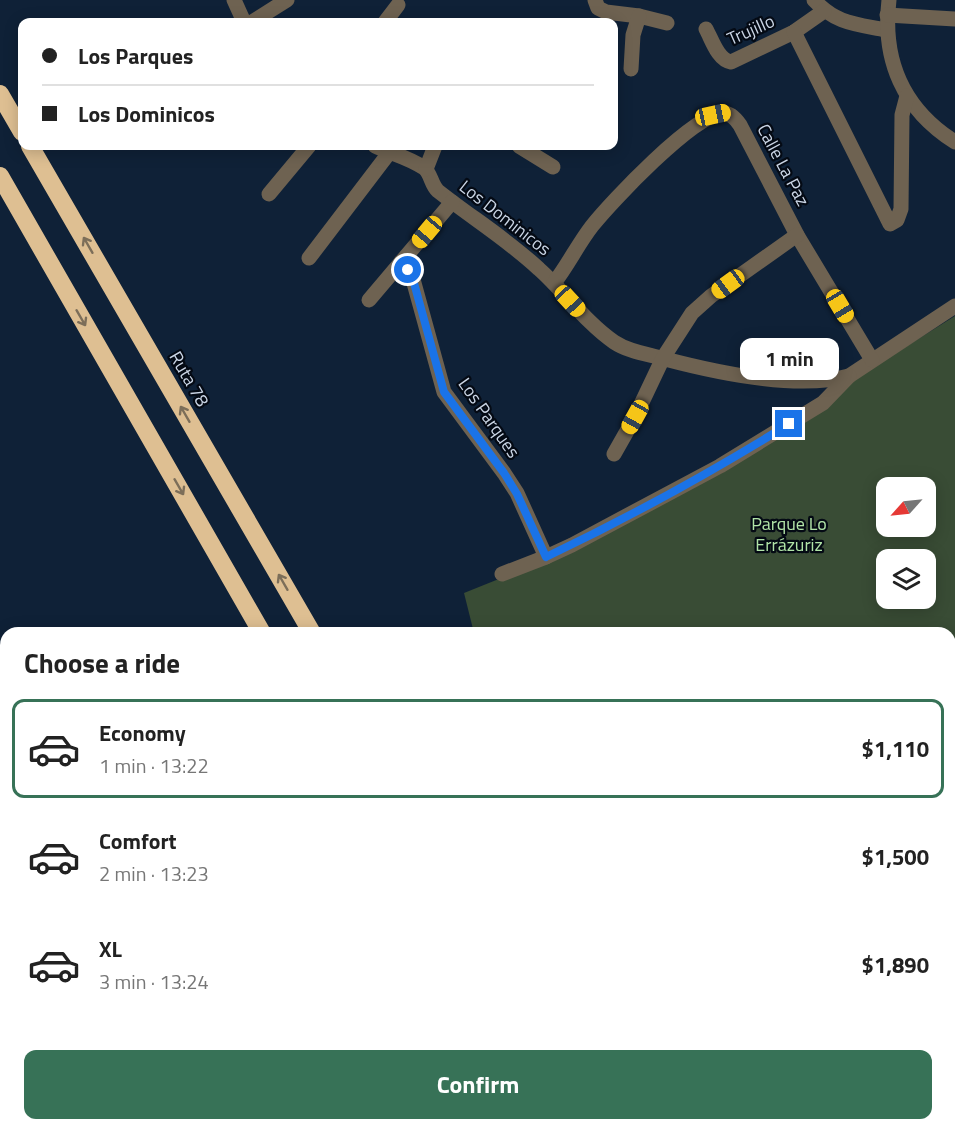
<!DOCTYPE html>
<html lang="en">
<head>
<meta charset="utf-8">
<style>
	body { margin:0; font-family:"Titillium Web",sans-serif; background:#f2f2f2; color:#222; height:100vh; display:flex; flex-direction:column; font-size:22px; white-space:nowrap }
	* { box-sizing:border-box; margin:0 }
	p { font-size:20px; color:#767676 }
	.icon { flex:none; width:33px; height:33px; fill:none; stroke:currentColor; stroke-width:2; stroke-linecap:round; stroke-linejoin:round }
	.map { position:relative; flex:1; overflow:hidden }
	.details { position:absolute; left:0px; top:627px; width:956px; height:504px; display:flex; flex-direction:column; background:#fff; border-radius:18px 18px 0 0; box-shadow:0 3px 15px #0003 }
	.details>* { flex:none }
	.hud { position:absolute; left:18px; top:18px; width:600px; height:132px; border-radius:12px; box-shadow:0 3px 15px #0003; display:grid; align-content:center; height:132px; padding:0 24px; background:#fff }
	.needle { width:39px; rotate:243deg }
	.fabs { position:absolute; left:876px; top:477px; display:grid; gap:12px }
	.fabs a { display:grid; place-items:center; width:60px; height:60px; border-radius:12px; background:#fff; box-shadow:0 3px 15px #0003; font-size:30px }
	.end { position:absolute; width:27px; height:27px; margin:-14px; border:8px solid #1a73e8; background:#fff; box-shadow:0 0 0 3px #fff }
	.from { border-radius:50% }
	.bubble { position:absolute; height:42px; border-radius:12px; background:#fff; box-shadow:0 3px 15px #0003; font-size:20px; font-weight:700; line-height:42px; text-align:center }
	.car { position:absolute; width:18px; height:36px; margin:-18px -9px; border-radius:8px; box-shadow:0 0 4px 2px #0007; background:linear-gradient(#f5c518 24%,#345 0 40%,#f5c518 0 76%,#345 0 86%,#f5c518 0) }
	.hud b { display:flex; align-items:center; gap:21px; height:57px; font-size:22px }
	.hud b+b { border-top:2px solid #e0e0e0 }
	.hud i { width:15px; height:15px; background:#222 }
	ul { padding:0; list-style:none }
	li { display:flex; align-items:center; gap:18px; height:99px; margin:0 12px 9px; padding:0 12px; border:3px solid transparent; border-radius:12px }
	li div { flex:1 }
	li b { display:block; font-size:22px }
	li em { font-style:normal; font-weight:700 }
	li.on { border-color:#377257 }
	li>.icon { width:54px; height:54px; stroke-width:1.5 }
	h2 { padding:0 24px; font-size:27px; line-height:72px }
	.cta { display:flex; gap:12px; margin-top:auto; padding:12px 24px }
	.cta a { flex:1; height:69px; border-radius:12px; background:#377257; color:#fff; font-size:24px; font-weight:700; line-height:69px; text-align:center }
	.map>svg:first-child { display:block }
</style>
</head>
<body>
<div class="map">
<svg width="955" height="1131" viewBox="0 0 955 1131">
	<rect width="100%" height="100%" fill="#0f2137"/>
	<path fill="#394c35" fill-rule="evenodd" d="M955,316V713L950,717V633H474L464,593L598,539ZM886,488H926V526H886ZM886,560H926V598H886Z"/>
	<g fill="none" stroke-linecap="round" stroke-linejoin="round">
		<g stroke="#6e6251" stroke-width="15">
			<polyline points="234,0 244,22"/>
			<polyline points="595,0 598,8 606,12 639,16 667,23"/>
			<path d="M814,0C836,24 856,24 886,30"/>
			<path d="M889,0C882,60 903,109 955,142"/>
			<polyline points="887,15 955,19"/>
			<polyline points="252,22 287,0"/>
			<polyline points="385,22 398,5"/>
			<path d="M706,29C712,40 718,60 731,62L794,32L824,11"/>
			<polyline points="794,32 890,224 897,220 901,209 902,115 907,96"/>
			<polyline points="631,69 633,35 639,16"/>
			<path d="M375,146C390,153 410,158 424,168C431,173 431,185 438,191C472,218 507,239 539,269C565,292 585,322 614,342C629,352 648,354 665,359C718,373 796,390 849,376L955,306"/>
			<polyline points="519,146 553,167"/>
			<polyline points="426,169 435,146"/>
			<polyline points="269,194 309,146"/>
			<polyline points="309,258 389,153"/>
			<polyline points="401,262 408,270 414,283 444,392 504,473 517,493 546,557"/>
			<path d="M554,283C568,265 578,244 592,226C612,201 693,115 723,113C731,113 736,119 740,125L797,235L872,360"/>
			<polyline points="369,300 452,202"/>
			<polyline points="614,454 635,417 663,358 692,313 711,296 797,235"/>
			<polyline points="502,574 546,557 572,545 720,466 823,403 849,376"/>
			<polyline points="950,855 955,852"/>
			<polyline points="950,999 955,995"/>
			<polyline points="950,1116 955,1113"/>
			<polyline points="297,1125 300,1131"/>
			<polyline points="858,1125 862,1131"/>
			<polyline points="923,1131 933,1125"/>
		</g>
		<g stroke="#bea580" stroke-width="15">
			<polyline points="950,759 955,756"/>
			<polyline points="950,801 955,797"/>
			<polyline points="64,1131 79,1125"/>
			<polyline points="212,1131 222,1125"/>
		</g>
		<g stroke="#debf92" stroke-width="18">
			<polyline points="0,94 22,132"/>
			<polyline points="30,146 312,633"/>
			<polyline points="0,176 262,633"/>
			<polyline points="546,1125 549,1131"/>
			<polyline points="596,1125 600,1131"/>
		</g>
	</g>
	<defs><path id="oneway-shaft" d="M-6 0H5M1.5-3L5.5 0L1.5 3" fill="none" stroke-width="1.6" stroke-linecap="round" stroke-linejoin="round" transform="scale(1.5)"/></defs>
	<g stroke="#7c6e59">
		<use href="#oneway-shaft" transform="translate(88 245) rotate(-120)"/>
		<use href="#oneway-shaft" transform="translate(81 318) rotate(60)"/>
		<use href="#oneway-shaft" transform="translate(185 414) rotate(-120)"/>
		<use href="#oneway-shaft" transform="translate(179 487) rotate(60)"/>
		<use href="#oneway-shaft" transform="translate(283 582) rotate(-120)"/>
	</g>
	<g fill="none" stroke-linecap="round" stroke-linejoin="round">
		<path stroke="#1a73e8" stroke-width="8" d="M408,270L414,283L444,392L504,473L517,494L546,557C630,517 710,473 789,424"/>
	</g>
	<g text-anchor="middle" stroke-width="4.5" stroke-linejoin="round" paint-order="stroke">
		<g font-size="18" fill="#cad5e5" stroke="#040a14">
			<text transform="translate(751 30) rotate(-24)" y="6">Trujillo</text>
			<text transform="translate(783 165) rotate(62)" y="6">Calle La Paz</text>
			<text transform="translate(505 218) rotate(38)" y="6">Los Dominicos</text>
			<text transform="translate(189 379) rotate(60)" y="6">Ruta 78</text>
			<text transform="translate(489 418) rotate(55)" y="6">Los Parques</text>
		</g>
		<g font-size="18" fill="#b1e4a7" stroke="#040a14">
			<text x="789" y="530">Parque Lo<tspan x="789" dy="21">Errázuriz</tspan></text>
		</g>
	</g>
</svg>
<div class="fabs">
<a><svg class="needle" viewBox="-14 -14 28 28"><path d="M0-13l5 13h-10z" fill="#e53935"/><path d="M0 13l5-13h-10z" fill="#767676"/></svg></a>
<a><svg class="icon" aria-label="layers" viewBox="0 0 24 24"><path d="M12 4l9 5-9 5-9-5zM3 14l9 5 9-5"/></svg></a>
</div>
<i class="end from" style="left:408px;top:270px"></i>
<i class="end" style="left:789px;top:424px"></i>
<div class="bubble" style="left:740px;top:338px;width:99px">1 min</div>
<i class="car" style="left:713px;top:115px;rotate:78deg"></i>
<i class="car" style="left:427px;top:232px;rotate:220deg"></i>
<i class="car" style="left:728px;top:284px;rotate:234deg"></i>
<i class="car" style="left:570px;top:301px;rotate:137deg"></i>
<i class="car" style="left:840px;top:306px;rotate:149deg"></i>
<i class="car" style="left:635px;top:417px;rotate:209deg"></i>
<div class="hud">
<b><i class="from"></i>Los Parques</b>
<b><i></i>Los Dominicos</b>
</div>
<section class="details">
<h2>Choose a ride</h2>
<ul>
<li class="on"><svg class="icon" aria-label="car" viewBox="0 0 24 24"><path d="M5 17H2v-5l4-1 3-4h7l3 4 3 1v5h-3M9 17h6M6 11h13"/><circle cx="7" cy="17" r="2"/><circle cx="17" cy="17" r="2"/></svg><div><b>Economy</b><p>1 min · 13:22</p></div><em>$1,110</em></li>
<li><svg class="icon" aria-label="car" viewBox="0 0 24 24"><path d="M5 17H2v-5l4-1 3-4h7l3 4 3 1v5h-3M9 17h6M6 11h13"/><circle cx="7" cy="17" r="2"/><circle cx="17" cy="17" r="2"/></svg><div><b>Comfort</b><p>2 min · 13:23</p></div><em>$1,500</em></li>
<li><svg class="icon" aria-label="car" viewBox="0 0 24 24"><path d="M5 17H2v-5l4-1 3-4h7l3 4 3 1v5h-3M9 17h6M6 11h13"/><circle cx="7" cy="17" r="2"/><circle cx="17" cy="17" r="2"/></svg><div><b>XL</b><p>3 min · 13:24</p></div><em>$1,890</em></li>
</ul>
<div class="cta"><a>Confirm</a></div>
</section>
</div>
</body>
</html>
